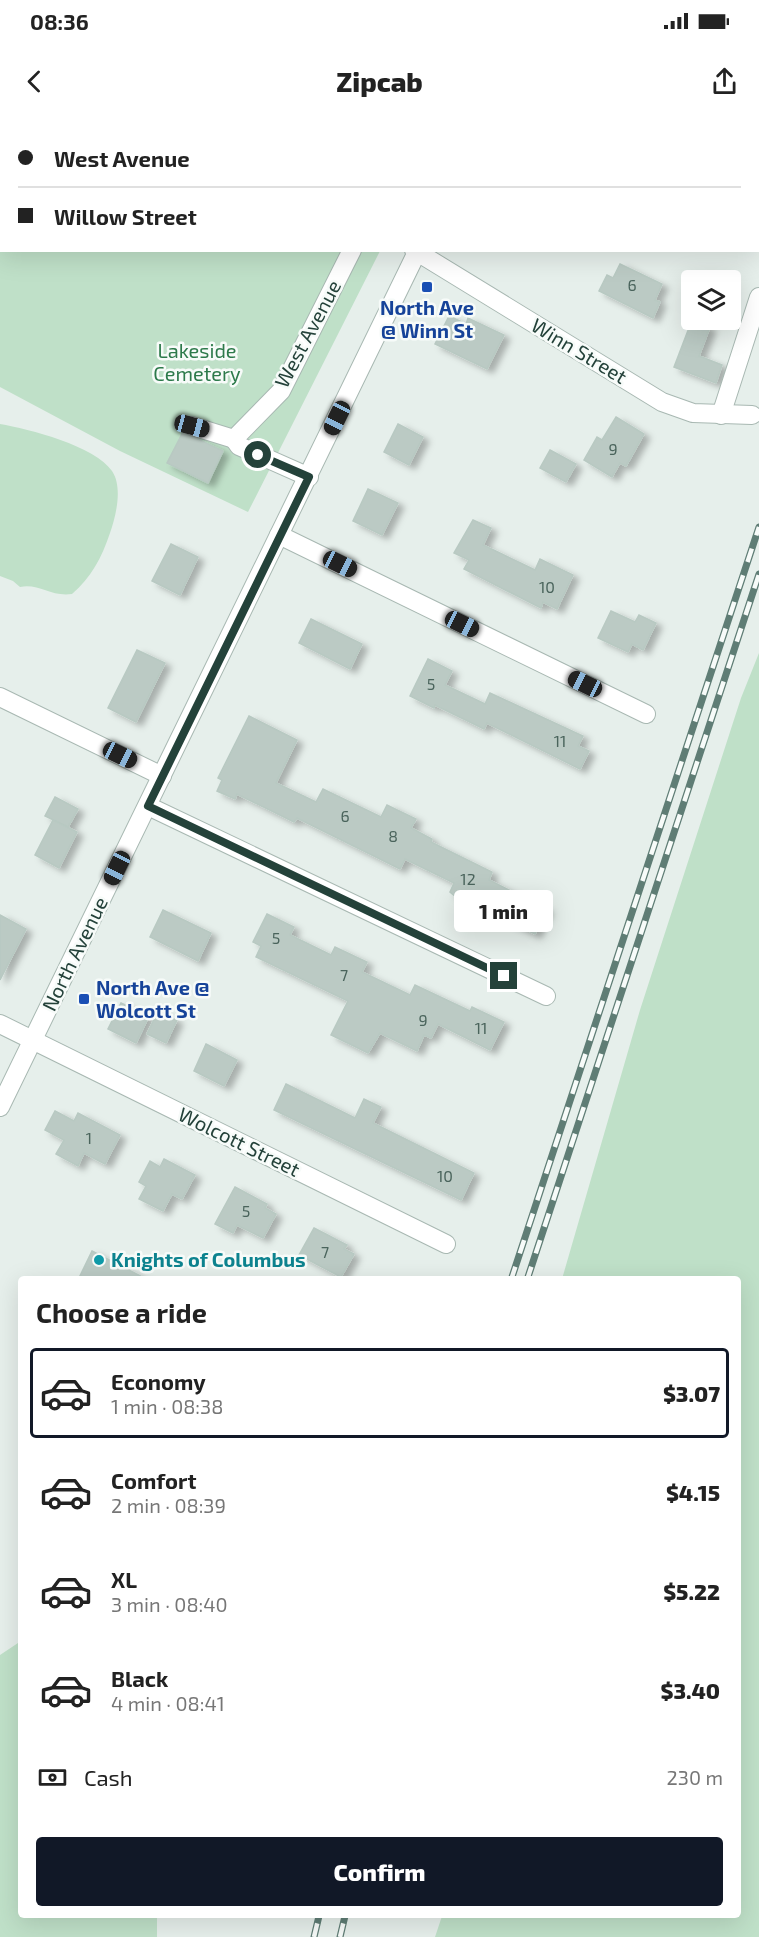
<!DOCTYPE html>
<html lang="en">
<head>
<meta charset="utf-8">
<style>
	body { margin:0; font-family:"Exo 2",sans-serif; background:#f6f6f6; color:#222; height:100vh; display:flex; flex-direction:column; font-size:22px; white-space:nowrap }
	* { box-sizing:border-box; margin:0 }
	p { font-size:20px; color:#767676 }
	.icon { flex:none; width:33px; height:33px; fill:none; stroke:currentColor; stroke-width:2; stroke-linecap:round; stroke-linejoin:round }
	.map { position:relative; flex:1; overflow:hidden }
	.drawer { position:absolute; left:18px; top:1156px; width:723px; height:642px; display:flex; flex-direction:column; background:#fff; border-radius:6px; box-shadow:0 6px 24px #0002 }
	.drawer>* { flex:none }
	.guide { position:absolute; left:0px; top:0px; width:759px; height:132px; box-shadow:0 6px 24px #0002; display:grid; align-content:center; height:132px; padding:0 18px; background:#fff }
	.buttons { position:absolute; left:681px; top:150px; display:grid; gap:12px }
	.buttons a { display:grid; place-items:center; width:60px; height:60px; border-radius:6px; background:#fff; box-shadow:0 6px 24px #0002; font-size:30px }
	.end { position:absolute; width:27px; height:27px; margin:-14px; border:8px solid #24423a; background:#fff; box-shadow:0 0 0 3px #fff }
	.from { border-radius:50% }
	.bubble { position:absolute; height:42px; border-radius:6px; background:#fff; box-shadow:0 6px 24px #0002; font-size:20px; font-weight:800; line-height:42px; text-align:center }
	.car { position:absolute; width:18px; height:36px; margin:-18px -9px; border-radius:8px; box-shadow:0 0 4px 2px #0007; background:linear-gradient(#222 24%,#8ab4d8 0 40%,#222 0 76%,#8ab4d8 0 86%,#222 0) }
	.guide b { display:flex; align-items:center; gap:21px; height:57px; font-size:22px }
	.guide b+b { border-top:2px solid #e0e0e0 }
	.guide i { width:15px; height:15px; background:#222 }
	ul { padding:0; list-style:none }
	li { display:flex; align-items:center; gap:18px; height:90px; margin:0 12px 9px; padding:0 6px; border:3px solid transparent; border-radius:6px }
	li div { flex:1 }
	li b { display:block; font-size:22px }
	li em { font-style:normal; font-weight:800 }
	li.current { border-color:#111827 }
	li>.icon { width:54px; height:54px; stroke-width:1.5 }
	h2 { padding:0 18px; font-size:27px; line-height:72px }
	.pay { display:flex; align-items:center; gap:15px; height:66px; padding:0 18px; font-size:22px }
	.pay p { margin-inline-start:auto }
	.cta { display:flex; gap:12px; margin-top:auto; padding:12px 18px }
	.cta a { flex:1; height:69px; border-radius:6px; background:#111827; color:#fff; font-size:24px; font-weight:800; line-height:69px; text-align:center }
	.status { display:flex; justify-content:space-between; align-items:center; height:42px; padding:0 30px; background:#fff; direction:ltr }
	.status svg { height:16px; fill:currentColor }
	header { display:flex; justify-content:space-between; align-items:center; height:78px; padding:0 18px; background:#fff; font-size:27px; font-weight:800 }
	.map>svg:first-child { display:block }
</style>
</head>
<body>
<div class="status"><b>08:36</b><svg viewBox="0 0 49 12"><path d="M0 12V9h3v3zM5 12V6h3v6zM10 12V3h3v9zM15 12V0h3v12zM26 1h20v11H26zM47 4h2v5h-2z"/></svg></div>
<header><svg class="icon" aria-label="back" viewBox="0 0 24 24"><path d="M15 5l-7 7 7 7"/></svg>Zipcab<svg class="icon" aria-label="share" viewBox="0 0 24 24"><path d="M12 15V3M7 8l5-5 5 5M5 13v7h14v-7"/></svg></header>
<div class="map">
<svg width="759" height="1817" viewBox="0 0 759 1817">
	<defs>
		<filter id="shadow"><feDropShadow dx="6" dy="4" stdDeviation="3" flood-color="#0004"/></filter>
	</defs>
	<rect width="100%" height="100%" fill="#e6efeb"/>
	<g fill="#bfe0c8">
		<polygon points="0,0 446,0 2,2 2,130 380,131 248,392 120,331 0,267"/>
		<path d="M0,304C29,309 95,326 112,351C123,367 116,396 110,413C102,437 91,458 72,474C50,477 39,463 20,467L13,461L0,456Z"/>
		<polygon points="759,533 759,1817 435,1817 442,1796 738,1796 738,1160 562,1159 640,890 741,578"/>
		<polygon points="21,1521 21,1796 157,1796 157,1817 0,1817 0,1535"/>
	</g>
	<g fill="#bbcac4" stroke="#b8c9c2" stroke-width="1.5" filter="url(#shadow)">
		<polygon points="620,144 662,164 655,180 660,182 653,198 599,171 607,155 613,158"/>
		<polygon points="449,196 466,204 468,198 504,215 487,249 435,224"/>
		<polygon points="692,200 710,207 699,236 722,245 716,263 674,247"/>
		<polygon points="616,297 644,314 626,346 620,343 612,357 584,340 597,317 602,320"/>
		<polygon points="398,304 423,317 409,345 384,332"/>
		<polygon points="183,312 223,331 208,363 167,343"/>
		<polygon points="550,330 576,344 566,362 540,348"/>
		<polygon points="368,369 398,383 382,415 353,401"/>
		<polygon points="473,400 491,408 483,425 535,450 540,439 573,455 557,489 543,482 541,488 464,449 469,440 454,433"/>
		<polygon points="171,424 198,437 180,475 152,461"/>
		<polygon points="611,491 635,502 639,495 656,503 643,530 632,524 628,532 598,518"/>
		<polygon points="311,499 362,524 350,549 299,523"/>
		<polygon points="137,530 165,543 136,602 108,588"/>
		<polygon points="428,539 452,551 445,565 485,584 490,573 583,616 578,626 589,631 580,649 487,603 484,609 435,585 434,588 410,576"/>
		<polygon points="249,596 297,620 276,663 316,682 323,669 381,697 387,685 416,699 411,708 432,719 431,722 492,752 489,760 547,789 535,814 456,777 450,772 454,763 405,739 400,749 297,698 294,702 237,674 235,679 217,671 222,660 218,658"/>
		<polygon points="55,677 78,689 68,707 45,696"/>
		<polygon points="53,700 77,712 59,748 35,735"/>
		<polygon points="163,790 211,813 198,841 150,817"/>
		<polygon points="267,794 294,807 290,815 331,835 335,827 367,842 362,852 410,875 415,865 470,891 472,887 504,902 490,930 438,904 431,918 424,915 417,931 380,913 368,933 331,915 348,881 256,837 261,826 253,822"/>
		<polygon points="0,795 26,809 0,860"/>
		<polygon points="121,883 149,896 136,923 108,909"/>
		<polygon points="158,891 177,900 166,923 147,914"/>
		<polygon points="206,924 237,940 224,966 194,951"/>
		<polygon points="286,964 355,998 364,979 381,987 373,1003 474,1053 461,1080 274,990"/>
		<polygon points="55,991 74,1001 78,993 120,1015 105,1044 84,1033 78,1046 56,1034 64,1020 45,1010"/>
		<polygon points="164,1039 195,1055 182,1079 172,1074 163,1091 139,1079 146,1066 139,1062 150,1041 160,1047"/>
		<polygon points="235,1067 267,1084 265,1088 276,1094 263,1118 237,1105 233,1113 215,1104"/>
		<polygon points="314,1108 347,1125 344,1129 354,1134 341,1157 299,1135"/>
		<polygon points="92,1131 148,1160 78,1160"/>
	</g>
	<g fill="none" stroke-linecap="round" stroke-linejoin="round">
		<defs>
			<g id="minor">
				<polyline points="263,0 264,2"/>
				<polyline points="79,2 80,0"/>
				<polyline points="399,2 400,0"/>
				<polyline points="485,2 486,0"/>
				<polyline points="414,130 662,282 693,293 752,295"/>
				<polyline points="721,295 759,177"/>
				<polyline points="192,306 234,319"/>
				<polyline points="309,357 239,326 234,319 281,271 352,130"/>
				<polyline points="279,415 646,594"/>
				<polyline points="0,577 162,656"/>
				<polyline points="148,686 546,876"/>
				<polyline points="0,904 446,1124"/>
				<polyline points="0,987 418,130"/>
			</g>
		</defs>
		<use href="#minor" stroke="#a8b8b2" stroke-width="20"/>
		<use href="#minor" stroke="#fff" stroke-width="18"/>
		<defs>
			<g id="rail">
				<polyline points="511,1160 759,407"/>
				<polyline points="527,1160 759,454"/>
				<polyline points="314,1817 319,1796"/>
				<polyline points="340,1817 345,1796"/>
			</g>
		</defs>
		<use href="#rail" stroke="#5f7d75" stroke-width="7"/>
		<use href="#rail" stroke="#f7fbf9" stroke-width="4.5" stroke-dasharray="14" stroke-linecap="butt"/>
	</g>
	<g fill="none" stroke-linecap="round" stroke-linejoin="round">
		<polyline stroke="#24423a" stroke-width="8" points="258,335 309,357 148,686 504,856"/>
	</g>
	<g fill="#1a4fb4" stroke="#f7fbf9" stroke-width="2">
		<rect x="421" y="161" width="12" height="12" rx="3"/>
		<rect x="78" y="873" width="12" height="12" rx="3"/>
	</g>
	<circle fill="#0f9aa8" stroke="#f7fbf9" stroke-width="2" cx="99" cy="1140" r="6"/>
	<g text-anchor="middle" stroke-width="5" stroke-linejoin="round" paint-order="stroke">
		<g font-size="16" fill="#4a645c">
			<text x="632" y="171">6</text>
			<text x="613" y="335">9</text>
			<text x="547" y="473">10</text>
			<text x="431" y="570">5</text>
			<text x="560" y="627">11</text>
			<text x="345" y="702">6</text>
			<text x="393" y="722">8</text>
			<text x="468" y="765">12</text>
			<text x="276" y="824">5</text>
			<text x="344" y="861">7</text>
			<text x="423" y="906">9</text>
			<text x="481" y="914">11</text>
			<text x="89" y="1024">1</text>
			<text x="445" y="1062">10</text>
			<text x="246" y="1097">5</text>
			<text x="325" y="1138">7</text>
		</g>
		<g font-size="20" font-weight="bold" fill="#164399" stroke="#f7fbf9">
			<text x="427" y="195">North Ave<tspan x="427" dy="23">@ Winn St</tspan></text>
			<text x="96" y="875" text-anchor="start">North Ave @<tspan x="96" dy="23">Wolcott St</tspan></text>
		</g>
		<g font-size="20" fill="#24423a" stroke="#f7fbf9">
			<text transform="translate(308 214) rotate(-62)" y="7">West Avenue</text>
			<text transform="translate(579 231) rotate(31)" y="7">Winn Street</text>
			<text transform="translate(75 834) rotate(-64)" y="7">North Avenue</text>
			<text transform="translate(239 1022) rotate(26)" y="7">Wolcott Street</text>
		</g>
		<g font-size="20" fill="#2d7a4b" stroke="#f7fbf9">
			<text x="197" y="238">Lakeside<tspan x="197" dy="23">Cemetery</tspan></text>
		</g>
		<g font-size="20" font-weight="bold" fill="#0d838f" stroke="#f7fbf9" text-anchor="start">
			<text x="111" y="1147">Knights of Columbus</text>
		</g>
	</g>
</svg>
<div class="buttons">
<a><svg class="icon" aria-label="layers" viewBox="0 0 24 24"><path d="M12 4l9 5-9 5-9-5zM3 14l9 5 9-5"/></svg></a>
</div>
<i class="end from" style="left:258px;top:335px"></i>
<i class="end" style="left:504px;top:856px"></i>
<div class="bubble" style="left:454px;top:770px;width:99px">1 min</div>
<i class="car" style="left:337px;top:298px;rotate:206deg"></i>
<i class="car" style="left:192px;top:306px;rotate:105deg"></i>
<i class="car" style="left:340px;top:444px;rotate:116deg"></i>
<i class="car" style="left:462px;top:504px;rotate:116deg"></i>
<i class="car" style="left:585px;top:564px;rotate:296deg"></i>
<i class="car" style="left:120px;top:635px;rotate:116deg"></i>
<i class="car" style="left:117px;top:748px;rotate:206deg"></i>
<div class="guide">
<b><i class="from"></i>West Avenue</b>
<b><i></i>Willow Street</b>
</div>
<section class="drawer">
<h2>Choose a ride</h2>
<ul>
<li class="current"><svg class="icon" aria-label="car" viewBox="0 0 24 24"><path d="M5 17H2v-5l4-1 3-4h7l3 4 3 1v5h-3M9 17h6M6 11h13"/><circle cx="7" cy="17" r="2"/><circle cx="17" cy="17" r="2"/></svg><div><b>Economy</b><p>1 min · 08:38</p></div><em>$3.07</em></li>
<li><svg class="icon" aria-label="car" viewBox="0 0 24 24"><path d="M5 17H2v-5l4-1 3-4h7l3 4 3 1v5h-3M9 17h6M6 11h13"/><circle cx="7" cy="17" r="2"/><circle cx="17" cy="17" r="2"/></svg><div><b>Comfort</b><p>2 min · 08:39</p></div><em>$4.15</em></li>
<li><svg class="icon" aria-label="car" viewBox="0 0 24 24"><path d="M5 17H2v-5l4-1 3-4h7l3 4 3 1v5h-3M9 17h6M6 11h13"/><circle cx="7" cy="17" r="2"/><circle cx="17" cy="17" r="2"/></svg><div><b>XL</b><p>3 min · 08:40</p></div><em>$5.22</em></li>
<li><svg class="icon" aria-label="car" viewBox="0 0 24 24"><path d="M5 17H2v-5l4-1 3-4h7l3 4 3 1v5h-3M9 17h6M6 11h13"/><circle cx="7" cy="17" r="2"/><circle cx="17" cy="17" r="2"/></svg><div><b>Black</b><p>4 min · 08:41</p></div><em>$3.40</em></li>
</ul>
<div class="pay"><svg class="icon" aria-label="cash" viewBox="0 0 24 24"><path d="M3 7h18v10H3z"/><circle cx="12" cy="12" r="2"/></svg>Cash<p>230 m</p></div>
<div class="cta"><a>Confirm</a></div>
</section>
</div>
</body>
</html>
